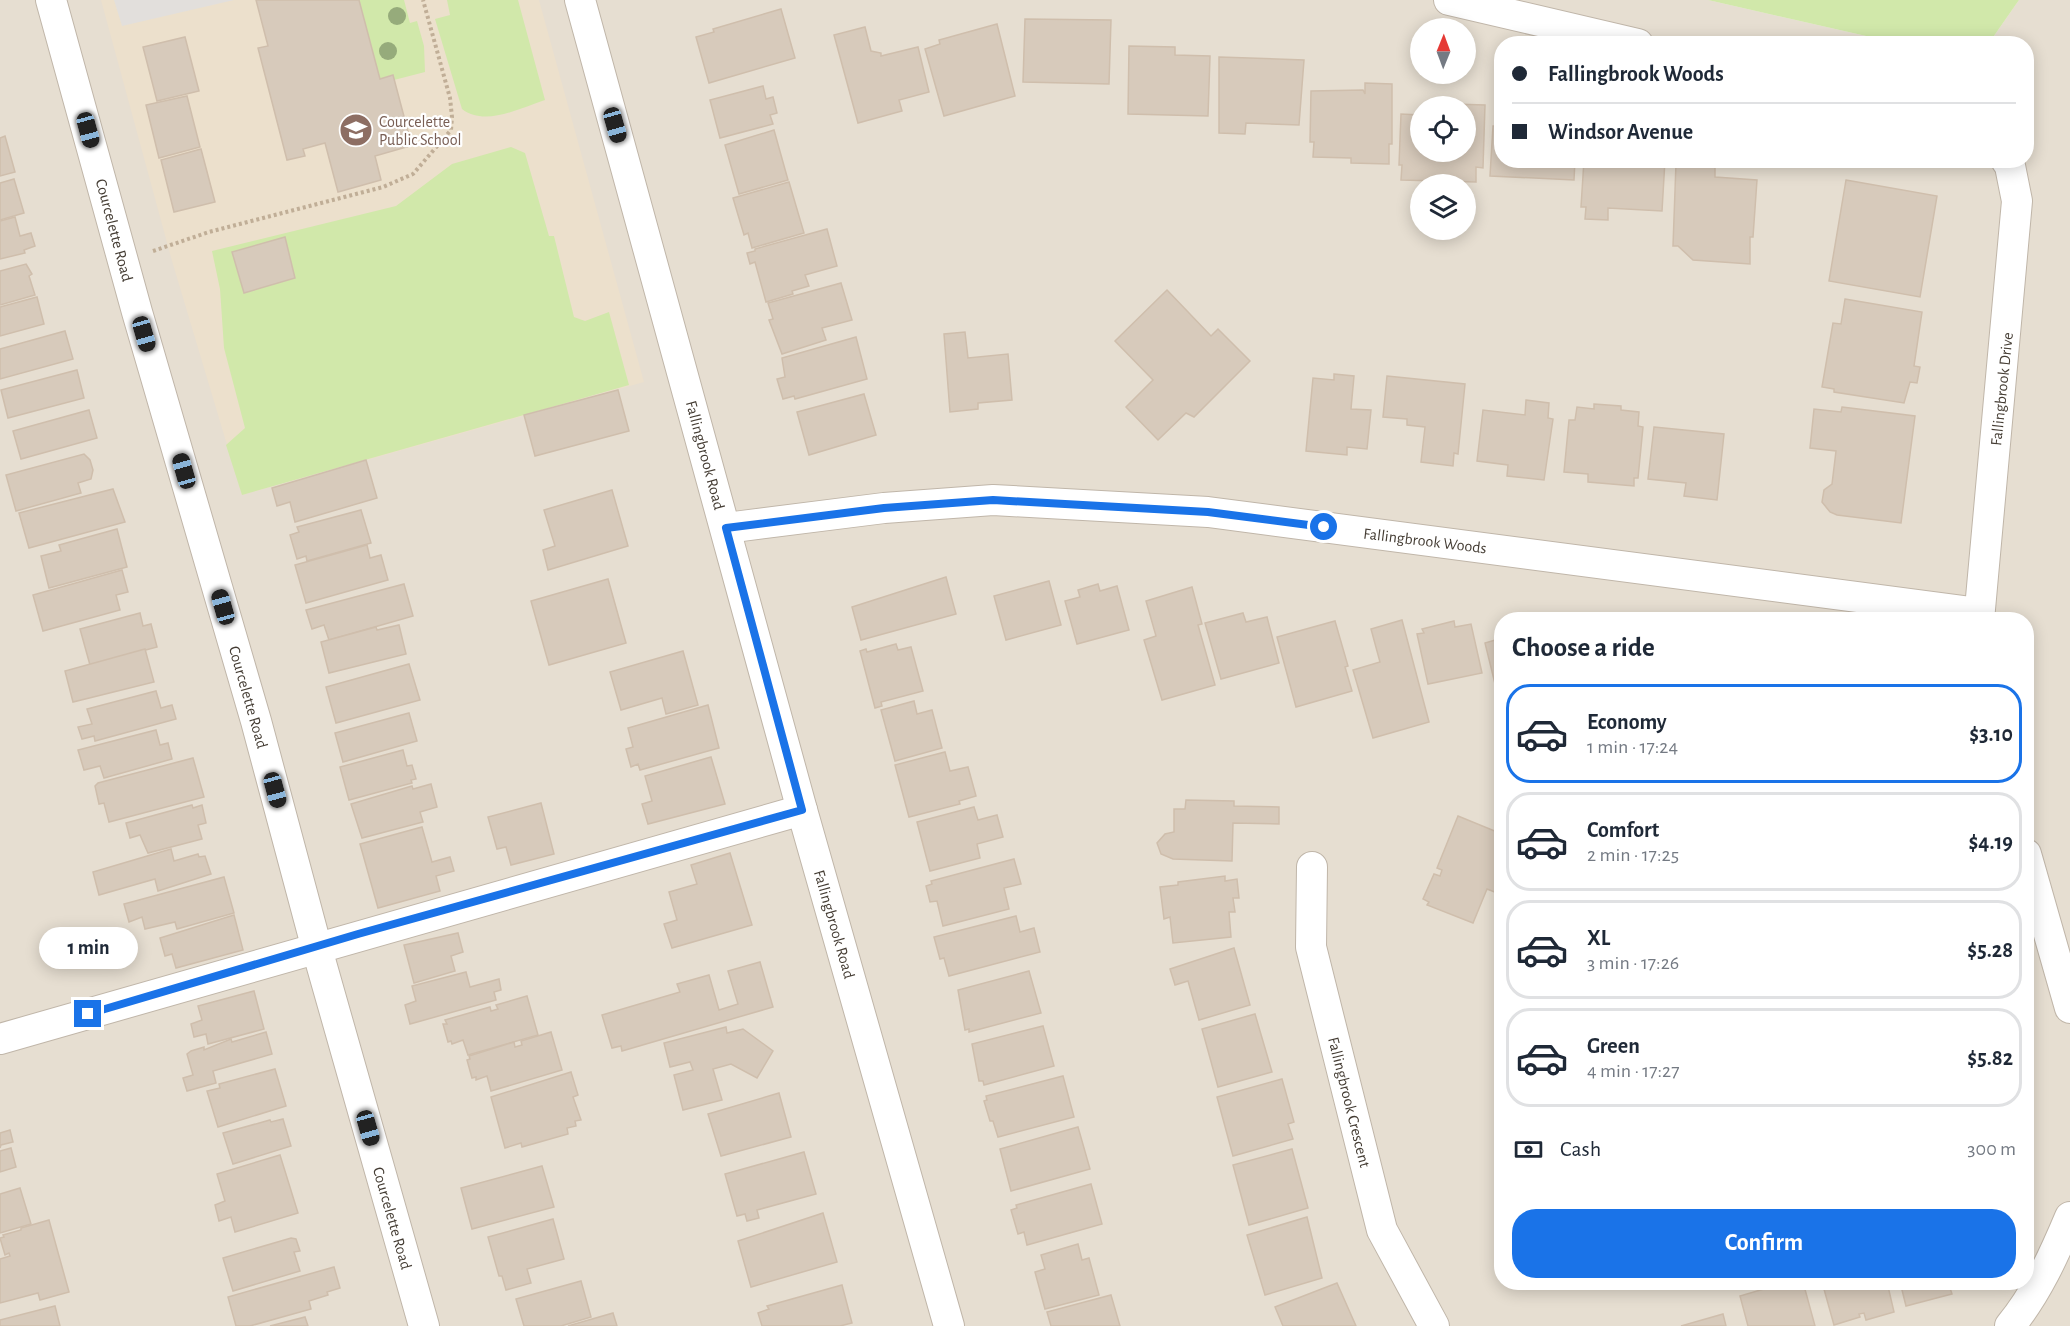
<!DOCTYPE html>
<html lang="en">
<head>
<meta charset="utf-8">
<style>
	body { margin:0; font-family:"Alegreya Sans",sans-serif; background:#f2f2f3; color:#1f2937; height:100vh; display:flex; flex-direction:column; font-size:22px; white-space:nowrap }
	* { box-sizing:border-box; margin:0 }
	p { font-size:20px; color:#747a83 }
	.icon { flex:none; width:33px; height:33px; fill:none; stroke:currentColor; stroke-width:2; stroke-linecap:round; stroke-linejoin:round }
	.map { position:relative; flex:1; overflow:hidden }
	.panel { position:absolute; left:1494px; top:612px; width:540px; height:678px; display:flex; flex-direction:column; background:#fff; border-radius:24px; box-shadow:0 3px 15px #0003 }
	.panel>* { flex:none }
	.banner { position:absolute; left:1494px; top:36px; width:540px; height:132px; border-radius:24px; box-shadow:0 3px 15px #0003; display:grid; align-content:center; height:132px; padding:0 18px; background:#fff }
	.needle { width:39px; rotate:1deg }
	.tools { position:absolute; left:1410px; top:18px; display:grid; gap:12px }
	.tools a { display:grid; place-items:center; width:66px; height:66px; border-radius:50%; background:#fff; box-shadow:0 3px 15px #0003; font-size:30px }
	.end { position:absolute; width:27px; height:27px; margin:-14px; border:8px solid #1a73e8; background:#fff; box-shadow:0 0 0 3px #fff }
	.from { border-radius:50% }
	.bubble { position:absolute; height:42px; border-radius:21px; background:#fff; box-shadow:0 3px 15px #0003; font-size:20px; font-weight:700; line-height:42px; text-align:center }
	.car { position:absolute; width:18px; height:36px; margin:-18px -9px; border-radius:8px; box-shadow:0 0 4px 2px #0007; background:linear-gradient(#222 24%,#8ab4d8 0 40%,#222 0 76%,#8ab4d8 0 86%,#222 0) }
	.banner b { display:flex; align-items:center; gap:21px; height:57px; font-size:22px }
	.banner b+b { border-top:2px solid #e0e1e3 }
	.banner i { width:15px; height:15px; background:#1f2937 }
	ul { padding:0; list-style:none }
	li { display:flex; align-items:center; gap:18px; height:99px; margin:0 12px 9px; padding:0 6px; border:3px solid #e0e1e3; border-radius:24px }
	li div { flex:1 }
	li b { display:block; font-size:22px }
	li em { font-style:normal; font-weight:700 }
	li.on { border-color:#1a73e8 }
	li>.icon { width:54px; height:54px; stroke-width:1.5 }
	h2 { padding:0 18px; font-size:27px; line-height:72px }
	.pay { display:flex; align-items:center; gap:15px; height:66px; padding:0 18px; font-size:22px }
	.pay p { margin-inline-start:auto }
	.primary-button { display:flex; gap:12px; margin-top:auto; padding:12px 18px }
	.primary-button a { flex:1; height:69px; border-radius:24px; background:#1a73e8; color:#fff; font-size:24px; font-weight:700; line-height:69px; text-align:center }
	.map>svg:first-child { display:block }
</style>
</head>
<body>
<div class="map">
<svg width="2070" height="1326" viewBox="0 0 2070 1326">
	<rect width="100%" height="100%" fill="#f2ece3"/>
	<path fill="#e6ded1" fill-rule="evenodd" d="M0,0H1708L1897,43L1502,44V160H2026V44L1989,43L2019,0H2070V1326H0ZM1420,28H1466V74H1420ZM1420,106H1466V152H1420ZM1420,184H1466V230H1420ZM1502,620H2026V1282H1502Z"/>
	<polygon fill="#ece0cc" points="101,0 539,0 644,382 242,495 172,261"/>
	<g fill="#d1e8aa">
		<polygon points="359,0 404,0 410,23 417,21 424,46 425,72 394,80 392,75 380,79"/>
		<path d="M447,0H518L545,100C520,108 485,127 462,109L435,19L450,15Z"/>
		<polygon points="1708,0 2019,0 1989,43 1897,43"/>
		<polygon points="511,147 525,153 549,236 554,236 574,317 585,321 609,312 629,385 242,495 226,445 245,428 224,348 220,289 212,251 396,206 452,164"/>
	</g>
	<polygon fill="#e2dfdc" points="114,0 234,0 122,26"/>
	<g fill="#d7cabb" stroke="#cfbeac" stroke-width="1.5">
		<polygon points="256,0 359,0 380,79 393,75 410,139 408,139 410,146 375,156 381,180 338,192 325,143 303,149 305,156 287,160 258,48 268,46"/>
		<polygon points="781,9 795,58 709,83 696,37 714,32 713,29"/>
		<polygon points="1025,19 1111,20 1109,84 1023,82"/>
		<polygon points="997,24 1015,96 944,116 925,49 940,44 939,40"/>
		<polygon points="865,27 871,51 881,53 881,56 918,47 929,92 899,100 902,111 858,123 834,35"/>
		<polygon points="185,37 199,91 157,101 143,47"/>
		<polygon points="1129,46 1175,47 1175,55 1210,56 1208,116 1128,114"/>
		<polygon points="1219,57 1304,60 1299,125 1246,123 1245,134 1219,133"/>
		<polygon points="1365,83 1392,84 1392,144 1389,144 1389,164 1351,163 1351,158 1313,157 1314,142 1310,142 1311,91 1363,90 1365,94"/>
		<polygon points="763,86 766,99 773,97 777,113 770,115 773,124 720,138 710,100"/>
		<polygon points="187,96 200,147 159,158 146,105"/>
		<polygon points="1452,104 1485,105 1483,168 1476,167 1476,182 1401,180 1402,165 1399,165 1401,114 1420,115 1420,152 1466,152 1466,106 1452,106"/>
		<polygon points="1493,126 1502,126 1502,160 1575,160 1574,180 1490,176"/>
		<polygon points="774,130 788,180 739,194 725,145"/>
		<polygon points="5,136 15,172 0,176 0,138"/>
		<polygon points="201,149 215,202 174,212 161,160"/>
		<polygon points="1584,160 1665,160 1662,211 1608,208 1608,220 1585,219 1586,207 1581,207"/>
		<polygon points="1676,163 1715,165 1715,177 1757,180 1753,237 1750,237 1750,264 1693,260 1678,246 1673,246"/>
		<polygon points="14,179 24,213 0,220 0,183"/>
		<polygon points="1846,180 1937,196 1920,297 1829,281"/>
		<polygon points="789,182 804,233 752,248 748,233 744,235 733,198"/>
		<polygon points="15,217 20,236 31,233 35,246 24,250 25,253 0,259 0,221"/>
		<polygon points="827,229 837,266 805,275 809,286 792,291 793,294 766,302 755,262 750,264 747,253 755,251 755,249"/>
		<polygon points="285,237 295,278 244,293 232,252"/>
		<polygon points="26,264 32,274 29,276 35,295 0,305 0,271"/>
		<polygon points="841,283 852,320 822,328 826,340 782,354 769,320 773,319 768,303"/>
		<polygon points="1167,290 1211,336 1218,329 1250,361 1194,417 1186,413 1158,440 1126,407 1153,380 1115,341"/>
		<polygon points="37,297 44,324 0,336 0,307"/>
		<polygon points="1845,299 1922,312 1914,366 1920,367 1917,383 1910,382 1904,403 1834,392 1834,389 1822,387 1833,323 1841,324"/>
		<polygon points="65,331 73,359 0,379 0,349"/>
		<polygon points="965,332 968,358 1008,354 1012,400 978,403 978,409 950,412 944,334"/>
		<polygon points="856,337 867,379 795,399 794,396 783,399 777,379 785,377 782,358"/>
		<polygon points="77,370 84,398 8,418 1,390"/>
		<polygon points="1334,374 1354,376 1351,409 1371,410 1367,449 1347,447 1347,455 1306,451 1313,378 1334,380"/>
		<polygon points="1387,376 1465,384 1458,454 1454,453 1453,466 1421,462 1425,427 1407,425 1407,419 1383,417"/>
		<polygon points="618,390 629,431 535,456 524,415"/>
		<polygon points="864,394 876,435 809,455 797,412"/>
		<polygon points="1526,400 1549,403 1548,418 1553,419 1544,480 1507,476 1508,465 1477,461 1483,410 1525,415"/>
		<polygon points="1594,404 1621,406 1621,410 1639,412 1638,426 1643,427 1638,478 1634,478 1634,486 1588,482 1588,474 1564,472 1569,420 1575,420 1577,407 1594,409"/>
		<polygon points="1842,407 1915,416 1901,523 1837,515 1830,512 1822,502 1824,490 1832,484 1836,451 1810,448 1814,409 1841,412"/>
		<polygon points="89,410 97,438 21,459 13,431"/>
		<polygon points="1654,427 1724,434 1717,500 1684,496 1686,483 1648,479"/>
		<polygon points="84,454 90,460 93,470 91,479 78,483 81,493 16,511 6,475"/>
		<polygon points="366,460 377,498 295,522 290,502 277,506 272,488"/>
		<polygon points="113,489 125,522 29,548 19,513"/>
		<polygon points="612,490 628,546 548,570 543,550 555,546 544,510"/>
		<polygon points="361,510 371,543 307,561 306,556 297,559 290,535 299,532 297,527"/>
		<polygon points="117,529 127,567 49,588 41,556 61,551 59,545"/>
		<polygon points="367,545 370,558 381,555 388,580 306,603 295,565"/>
		<polygon points="122,570 128,592 116,595 120,610 43,631 33,595"/>
		<polygon points="946,577 956,614 861,640 852,607"/>
		<polygon points="608,579 626,643 549,665 531,601"/>
		<polygon points="1049,581 1061,625 1006,640 994,596"/>
		<polygon points="404,584 413,616 329,640 324,625 312,629 306,610"/>
		<polygon points="1098,584 1100,591 1117,586 1129,630 1077,644 1065,601 1080,597 1078,590"/>
		<polygon points="1192,587 1202,624 1198,625 1215,685 1162,700 1144,640 1156,636 1146,601"/>
		<polygon points="140,613 143,626 151,624 157,647 90,665 80,629"/>
		<polygon points="1243,613 1246,622 1267,617 1279,663 1221,679 1205,623"/>
		<polygon points="1402,620 1429,722 1373,738 1353,670 1380,662 1371,629"/>
		<polygon points="1335,621 1348,666 1345,667 1352,691 1296,707 1277,637"/>
		<polygon points="1454,621 1455,627 1471,624 1482,673 1428,684 1417,634 1424,633 1422,629"/>
		<polygon points="399,625 406,654 329,673 321,642 376,627 377,630"/>
		<polygon points="1502,638 1502,687 1496,688 1485,643"/>
		<polygon points="896,644 898,650 911,647 923,691 881,702 882,706 875,708 860,651 866,649 867,652"/>
		<polygon points="145,649 154,682 73,702 65,671"/>
		<polygon points="683,651 698,705 666,714 662,698 621,710 610,672"/>
		<polygon points="409,664 420,700 336,723 326,687"/>
		<polygon points="156,691 161,708 172,705 176,719 95,741 94,736 82,739 78,727 92,724 87,709"/>
		<polygon points="914,701 917,714 932,710 942,748 895,761 881,710"/>
		<polygon points="708,705 719,748 640,770 638,764 631,767 626,749 633,747 628,728"/>
		<polygon points="409,713 417,741 343,762 335,733"/>
		<polygon points="156,730 160,745 168,743 172,759 104,778 100,766 84,770 78,750"/>
		<polygon points="403,750 407,766 412,765 416,779 411,780 412,783 349,800 340,767"/>
		<polygon points="945,752 950,771 968,767 976,796 959,801 960,804 909,817 895,765"/>
		<polygon points="711,757 725,804 648,824 642,804 652,801 645,776"/>
		<polygon points="193,758 204,797 109,822 104,803 99,804 95,786 98,783"/>
		<polygon points="431,784 437,807 420,812 423,822 362,838 351,804 412,786 413,789"/>
		<polygon points="1186,800 1234,801 1234,806 1279,807 1279,824 1233,823 1232,861 1173,859 1161,854 1157,843 1165,834 1174,832 1174,809 1185,809"/>
		<polygon points="541,803 554,854 511,865 506,847 497,849 488,817"/>
		<polygon points="192,805 193,808 202,805 206,823 198,825 202,839 148,853 140,835 130,838 126,823"/>
		<polygon points="974,807 978,820 997,815 1003,837 977,844 980,858 930,871 917,822"/>
		<polygon points="1458,816 1502,834 1502,895 1487,889 1473,923 1427,905 1429,902 1423,899 1434,874 1440,876 1442,870 1437,868"/>
		<polygon points="422,827 432,862 450,857 454,871 436,876 440,891 378,908 360,844"/>
		<polygon points="171,849 174,861 198,854 199,857 205,856 211,874 158,891 155,879 99,895 93,872"/>
		<polygon points="730,853 752,925 672,948 664,924 677,920 669,892 697,884 691,865"/>
		<polygon points="1014,859 1021,884 1004,888 1009,909 943,926 937,901 930,902 926,886 932,884 931,881"/>
		<polygon points="1225,876 1225,881 1237,879 1239,898 1233,898 1235,912 1229,912 1231,937 1173,943 1170,917 1164,919 1160,887 1178,885 1178,882"/>
		<polygon points="224,877 234,913 177,929 175,922 145,929 142,917 129,922 124,904"/>
		<polygon points="234,915 243,950 176,968 172,954 165,956 160,938"/>
		<polygon points="1016,916 1020,932 1034,928 1040,952 949,976 944,958 940,959 934,937"/>
		<polygon points="458,933 463,952 451,956 455,971 414,983 404,945"/>
		<polygon points="1234,948 1250,1005 1199,1020 1188,981 1175,985 1170,969"/>
		<polygon points="760,962 773,1007 622,1051 621,1046 612,1048 602,1015 680,992 677,984 709,975 719,1010 738,1004 728,971"/>
		<polygon points="1029,971 1041,1013 969,1032 969,1029 965,1030 958,990"/>
		<polygon points="466,972 470,987 499,979 501,990 494,992 496,1000 410,1024 405,1005 416,1001 412,986"/>
		<polygon points="254,991 264,1029 208,1044 206,1034 194,1037 191,1024 202,1020 198,1006"/>
		<polygon points="527,996 538,1035 468,1055 463,1040 452,1044 451,1041 448,1042 443,1024 447,1024 445,1020 490,1007 491,1011 498,1009 496,1005"/>
		<polygon points="1255,1014 1272,1072 1218,1087 1202,1029"/>
		<polygon points="1043,1026 1054,1066 984,1085 983,1081 979,1081 972,1044"/>
		<polygon points="726,1027 727,1033 743,1029 773,1051 757,1078 731,1064 713,1069 722,1100 683,1110 674,1075 693,1070 690,1062 670,1067 664,1043"/>
		<polygon points="266,1032 272,1054 213,1071 216,1083 187,1091 183,1078 193,1075 187,1054 191,1051 204,1047 204,1050 231,1039 232,1042"/>
		<polygon points="551,1032 562,1070 491,1091 487,1076 476,1080 476,1077 472,1078 467,1060 470,1059 469,1056 514,1042 515,1047 522,1045 521,1041"/>
		<polygon points="275,1069 286,1106 218,1127 207,1091 220,1088 219,1084"/>
		<polygon points="571,1072 578,1095 573,1097 581,1120 575,1121 576,1126 567,1128 568,1134 522,1147 521,1143 505,1148 491,1097"/>
		<polygon points="1063,1076 1074,1117 998,1137 993,1121 990,1121 984,1101 987,1100 986,1096"/>
		<polygon points="1282,1079 1294,1122 1288,1124 1293,1139 1233,1156 1217,1097"/>
		<polygon points="779,1093 791,1137 721,1156 708,1114"/>
		<polygon points="283,1119 291,1146 233,1164 223,1133 270,1120 271,1122"/>
		<polygon points="1078,1127 1090,1169 1011,1191 1000,1149"/>
		<polygon points="10,1130 13,1142 1,1145 0,1148 0,1133"/>
		<polygon points="11,1148 16,1167 0,1172 0,1151"/>
		<polygon points="1292,1149 1308,1208 1249,1225 1233,1165"/>
		<polygon points="804,1152 816,1194 757,1210 759,1218 747,1221 745,1214 737,1216 725,1174"/>
		<polygon points="280,1155 298,1213 235,1232 231,1217 219,1221 215,1205 225,1201 217,1174"/>
		<polygon points="542,1166 554,1207 472,1229 461,1188"/>
		<polygon points="1091,1184 1102,1224 1027,1245 1024,1232 1018,1234 1011,1210 1017,1208 1016,1205"/>
		<polygon points="20,1188 31,1224 0,1233 0,1194"/>
		<polygon points="823,1213 837,1262 751,1287 738,1241"/>
		<polygon points="1307,1217 1322,1278 1265,1295 1247,1235"/>
		<polygon points="553,1219 564,1259 527,1269 531,1283 506,1290 502,1276 499,1276 488,1237"/>
		<polygon points="49,1220 69,1292 40,1300 38,1293 0,1303 0,1259 10,1256 9,1253 5,1255 0,1238 4,1237 3,1235 21,1230 21,1228"/>
		<polygon points="291,1238 296,1239 300,1251 294,1252 300,1271 233,1291 223,1258"/>
		<polygon points="1078,1244 1082,1260 1089,1258 1099,1295 1045,1309 1035,1272 1045,1269 1041,1255"/>
		<polygon points="334,1267 340,1288 327,1292 328,1295 309,1301 311,1309 250,1326 236,1326 228,1297"/>
		<polygon points="581,1281 591,1317 561,1326 524,1326 516,1299"/>
		<polygon points="1788,1282 1803,1282 1815,1326 1748,1326 1740,1296"/>
		<polygon points="1822,1282 1887,1282 1894,1312 1866,1320 1864,1313 1859,1314 1860,1317 1834,1325"/>
		<polygon points="1900,1282 1948,1282 1952,1294 1906,1306"/>
		<polygon points="1337,1283 1356,1326 1283,1326 1275,1307"/>
		<polygon points="842,1285 852,1323 840,1326 762,1326 758,1313 769,1309 767,1306"/>
		<polygon points="1111,1295 1120,1326 1051,1326 1047,1312"/>
		<polygon points="55,1306 60,1326 0,1326 0,1320"/>
		<polygon points="613,1313 617,1326 568,1326"/>
		<polygon points="1723,1314 1726,1326 1681,1326"/>
		<polygon points="305,1317 308,1326 270,1326"/>
	</g>
	<g fill="none" stroke-linecap="round" stroke-linejoin="round">
		<defs>
			<g id="street">
				<polyline points="51,0 137,312 256,721 317,949 424,1326"/>
				<polyline points="580,0 802,810 949,1326"/>
				<polyline points="1449,0 1638,44"/>
				<polyline points="726,528 884,508 993,500 1208,512 1979,613"/>
				<polyline points="1979,620 2017,201 2010,166 2006,160"/>
				<polyline points="2026,854 2070,1008"/>
				<polyline points="1312,867 1311,947 1382,1230 1434,1326"/>
				<polyline points="0,1039 802,810"/>
				<path d="M2010,1326C2037,1293 2054,1255 2070,1217"/>
			</g>
		</defs>
		<use href="#street" stroke="#c0b6a9" stroke-width="32"/>
		<polyline stroke="#c0ae97" stroke-width="4" stroke-dasharray="3 3" stroke-linecap="butt" points="153,251 209,232 383,187 413,174 451,130 452,117 450,98 423,0"/>
		<use href="#street" stroke="#fff" stroke-width="30"/>
	</g>
	<g fill="#96ab7b">
		<circle cx="397" cy="16" r="9"/>
		<circle cx="388" cy="51" r="9"/>
	</g>
	<g fill="none" stroke-linecap="round" stroke-linejoin="round">
		<polyline stroke="#1a73e8" stroke-width="8" points="88,1014 358,934 802,810 726,528 884,508 993,500 1208,512 1324,527"/>
	</g>
	<defs>
		<symbol id="school-disc" viewBox="-11 -11 22 22"><circle r="9.5" fill="#8d6e63" stroke="#fff"/><path d="M0-5L7-2L0 1L-7-2ZM-4 1L0 2.5L4 1V4Q0 6-4 4Z" fill="#fff"/></symbol>
	</defs>
	<g fill-rule="evenodd">
		<use href="#school-disc" x="337" y="111" width="38" height="38"/>
	</g>
	<g text-anchor="middle" stroke-width="4.5" stroke-linejoin="round" paint-order="stroke">
		<g font-size="16" fill="#785e54" stroke="#fff" text-anchor="start">
			<text x="379" y="127">Courcelette<tspan x="379" dy="18">Public School</tspan></text>
		</g>
		<g font-size="16" fill="#443c33" stroke="#fff">
			<text transform="translate(115 230) rotate(75)" y="6">Courcelette Road</text>
			<text transform="translate(2001 389) rotate(-84)" y="6">Fallingbrook Drive</text>
			<text transform="translate(706 455) rotate(75)" y="6">Fallingbrook Road</text>
			<text transform="translate(1425 540) rotate(7)" y="6">Fallingbrook Woods</text>
			<text transform="translate(249 697) rotate(74)" y="6">Courcelette Road</text>
			<text transform="translate(835 924) rotate(74)" y="6">Fallingbrook Road</text>
			<text transform="translate(1350 1102) rotate(76)" y="6">Fallingbrook Crescent</text>
			<text transform="translate(393 1218) rotate(74)" y="6">Courcelette Road</text>
		</g>
	</g>
</svg>
<div class="tools">
<a><svg class="needle" viewBox="-14 -14 28 28"><path d="M0-13l5 13h-10z" fill="#e53935"/><path d="M0 13l5-13h-10z" fill="#747a83"/></svg></a>
<a><svg class="icon" aria-label="locate" viewBox="0 0 24 24"><circle cx="12" cy="12" r="6"/><path d="M12 2v4M12 18v4M2 12h4M18 12h4"/></svg></a>
<a><svg class="icon" aria-label="layers" viewBox="0 0 24 24"><path d="M12 4l9 5-9 5-9-5zM3 14l9 5 9-5"/></svg></a>
</div>
<i class="end from" style="left:1324px;top:527px"></i>
<i class="end" style="left:88px;top:1014px"></i>
<div class="bubble" style="left:39px;top:927px;width:99px">1 min</div>
<i class="car" style="left:615px;top:125px;rotate:164deg"></i>
<i class="car" style="left:88px;top:130px;rotate:165deg"></i>
<i class="car" style="left:144px;top:334px;rotate:164deg"></i>
<i class="car" style="left:184px;top:471px;rotate:344deg"></i>
<i class="car" style="left:223px;top:607px;rotate:344deg"></i>
<i class="car" style="left:275px;top:790px;rotate:165deg"></i>
<i class="car" style="left:368px;top:1128px;rotate:164deg"></i>
<div class="banner">
<b><i class="from"></i>Fallingbrook Woods</b>
<b><i></i>Windsor Avenue</b>
</div>
<section class="panel">
<h2>Choose a ride</h2>
<ul>
<li class="on"><svg class="icon" aria-label="car" viewBox="0 0 24 24"><path d="M5 17H2v-5l4-1 3-4h7l3 4 3 1v5h-3M9 17h6M6 11h13"/><circle cx="7" cy="17" r="2"/><circle cx="17" cy="17" r="2"/></svg><div><b>Economy</b><p>1 min · 17:24</p></div><em>$3.10</em></li>
<li><svg class="icon" aria-label="car" viewBox="0 0 24 24"><path d="M5 17H2v-5l4-1 3-4h7l3 4 3 1v5h-3M9 17h6M6 11h13"/><circle cx="7" cy="17" r="2"/><circle cx="17" cy="17" r="2"/></svg><div><b>Comfort</b><p>2 min · 17:25</p></div><em>$4.19</em></li>
<li><svg class="icon" aria-label="car" viewBox="0 0 24 24"><path d="M5 17H2v-5l4-1 3-4h7l3 4 3 1v5h-3M9 17h6M6 11h13"/><circle cx="7" cy="17" r="2"/><circle cx="17" cy="17" r="2"/></svg><div><b>XL</b><p>3 min · 17:26</p></div><em>$5.28</em></li>
<li><svg class="icon" aria-label="car" viewBox="0 0 24 24"><path d="M5 17H2v-5l4-1 3-4h7l3 4 3 1v5h-3M9 17h6M6 11h13"/><circle cx="7" cy="17" r="2"/><circle cx="17" cy="17" r="2"/></svg><div><b>Green</b><p>4 min · 17:27</p></div><em>$5.82</em></li>
</ul>
<div class="pay"><svg class="icon" aria-label="cash" viewBox="0 0 24 24"><path d="M3 7h18v10H3z"/><circle cx="12" cy="12" r="2"/></svg>Cash<p>300 m</p></div>
<div class="primary-button"><a>Confirm</a></div>
</section>
</div>
</body>
</html>
